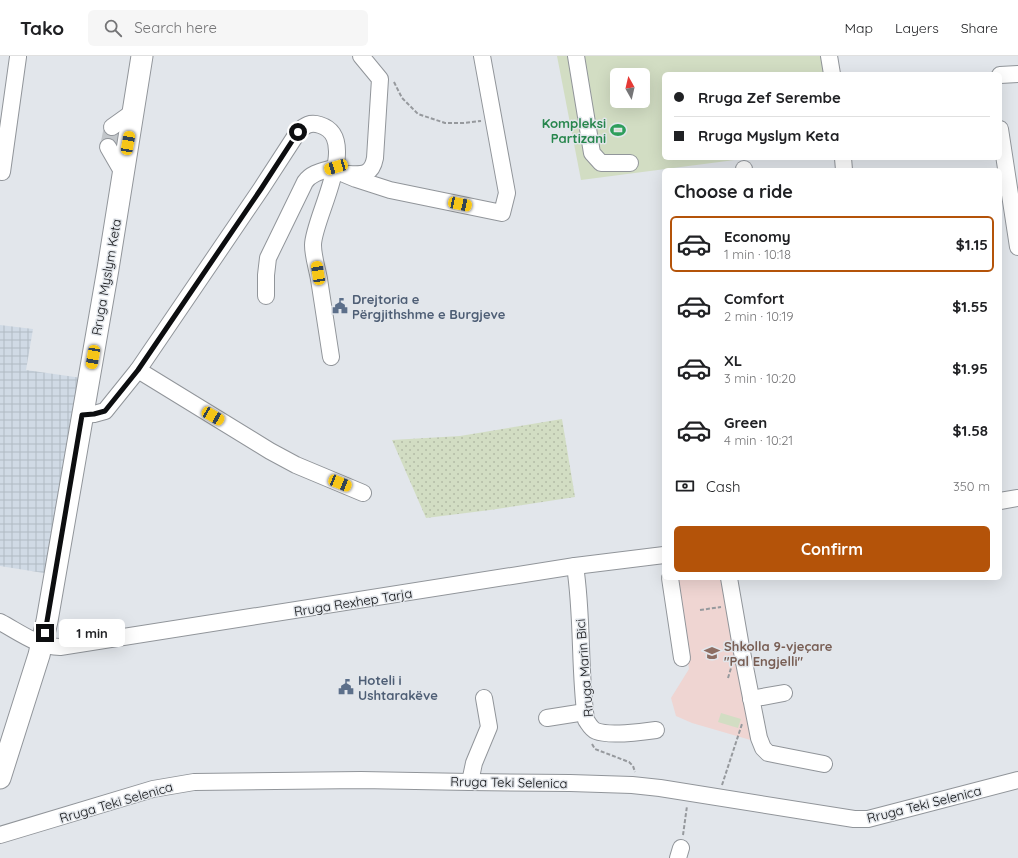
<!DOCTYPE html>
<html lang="en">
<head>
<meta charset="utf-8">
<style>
	body { margin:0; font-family:Quicksand,sans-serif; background:#f6f6f6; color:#202124; height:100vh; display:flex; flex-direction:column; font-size:15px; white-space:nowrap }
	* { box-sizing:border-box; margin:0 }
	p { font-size:13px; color:#757577 }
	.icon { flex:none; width:22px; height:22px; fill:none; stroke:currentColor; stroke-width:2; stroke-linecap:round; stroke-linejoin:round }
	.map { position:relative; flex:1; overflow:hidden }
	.side { position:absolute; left:662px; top:112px; width:340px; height:412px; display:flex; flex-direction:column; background:#fff; border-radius:6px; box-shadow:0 4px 16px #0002 }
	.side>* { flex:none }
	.banner { position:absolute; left:662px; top:16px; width:340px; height:88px; border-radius:6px; box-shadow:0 4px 16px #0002; display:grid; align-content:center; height:88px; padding:0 12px; background:#fff }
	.needle { width:26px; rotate:352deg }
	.buttons { position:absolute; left:610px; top:12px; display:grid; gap:8px }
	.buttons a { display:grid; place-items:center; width:40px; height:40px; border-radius:6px; background:#fff; box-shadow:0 4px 16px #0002; font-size:20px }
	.end { position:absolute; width:18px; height:18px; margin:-9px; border:5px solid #0d0e10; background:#fff; box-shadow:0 0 0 2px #fff }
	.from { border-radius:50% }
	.bubble { position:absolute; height:28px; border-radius:6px; background:#fff; box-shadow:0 4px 16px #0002; font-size:13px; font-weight:800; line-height:28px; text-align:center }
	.car { position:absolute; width:12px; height:24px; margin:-12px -6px; border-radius:5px; box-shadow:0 0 3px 1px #0007; background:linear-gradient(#f5c518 24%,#345 0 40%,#f5c518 0 76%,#345 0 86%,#f5c518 0) }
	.banner b { display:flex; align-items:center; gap:14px; height:38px; font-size:15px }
	.banner b+b { border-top:1px solid #e0e0e0 }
	.banner i { width:10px; height:10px; background:#202124 }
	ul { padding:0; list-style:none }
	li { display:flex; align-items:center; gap:12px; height:56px; margin:0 8px 6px; padding:0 4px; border:2px solid transparent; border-radius:6px }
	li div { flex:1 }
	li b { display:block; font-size:15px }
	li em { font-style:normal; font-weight:800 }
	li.on { border-color:#b45309 }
	li>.icon { width:36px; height:36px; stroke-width:1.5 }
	h2 { padding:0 12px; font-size:18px; line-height:48px }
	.pay { display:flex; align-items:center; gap:10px; height:44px; padding:0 12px; font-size:15px }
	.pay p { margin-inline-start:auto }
	.cta { display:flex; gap:8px; margin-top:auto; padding:8px 12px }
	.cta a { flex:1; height:46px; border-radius:6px; background:#b45309; color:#fff; font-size:16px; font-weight:800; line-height:46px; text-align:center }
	header { display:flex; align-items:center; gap:24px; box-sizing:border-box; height:56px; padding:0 20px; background:#fff; border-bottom:1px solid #e0e0e0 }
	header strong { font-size:19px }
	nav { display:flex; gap:22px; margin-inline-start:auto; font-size:14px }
	.search { width:280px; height:36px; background:#f6f6f6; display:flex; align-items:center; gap:10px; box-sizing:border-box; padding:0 14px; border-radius:6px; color:#757577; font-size:15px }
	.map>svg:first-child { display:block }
</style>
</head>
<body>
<header>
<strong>Tako</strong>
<div class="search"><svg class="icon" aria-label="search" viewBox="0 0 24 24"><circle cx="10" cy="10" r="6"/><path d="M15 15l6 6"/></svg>Search here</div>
<nav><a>Map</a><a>Layers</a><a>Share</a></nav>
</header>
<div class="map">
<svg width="1018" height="802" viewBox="0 0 1018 802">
	<defs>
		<pattern id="industrial-grid" width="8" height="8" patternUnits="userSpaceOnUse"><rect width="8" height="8" fill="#d0dae5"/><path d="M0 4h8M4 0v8" fill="none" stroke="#b1bac3"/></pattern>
		<pattern id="grass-dots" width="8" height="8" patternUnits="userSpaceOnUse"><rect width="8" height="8" fill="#d2ddc3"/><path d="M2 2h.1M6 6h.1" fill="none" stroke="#b3bca6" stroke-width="1.8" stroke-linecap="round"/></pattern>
	</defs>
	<rect width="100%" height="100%" fill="#e2e6eb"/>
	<polygon fill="url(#industrial-grid)" points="0,269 33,273 26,314 82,322 50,518 0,510"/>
	<polygon fill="#efd5d2" points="675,522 724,522 754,685 692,667 676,660 671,642 689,613"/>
	<polygon fill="url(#grass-dots)" points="562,363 575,441 490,454 426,462 392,384 460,380"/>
	<g fill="#d2ddc3" fill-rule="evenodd">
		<path d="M557,0H821L824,18H664V102H750L581,124ZM617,19H643V45H617Z"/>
		<polygon points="721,657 741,663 738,672 718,666"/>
	</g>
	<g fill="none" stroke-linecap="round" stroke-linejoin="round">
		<polyline stroke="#c2c6ca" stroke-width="16" stroke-dasharray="16 8" stroke-linecap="butt" points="108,91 112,71"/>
		<defs>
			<g id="minor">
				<polyline points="576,0 592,97 601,107 630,107"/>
				<polyline points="829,0 832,18"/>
				<polyline points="1000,19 1018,18"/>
				<polyline points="112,71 133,56"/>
				<polyline points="1000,73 1018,191"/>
				<polyline points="108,91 123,117"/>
				<polyline points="843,102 844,114"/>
				<polyline points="744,113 744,114"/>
				<polyline points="2,116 18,1"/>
				<polyline points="344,118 356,123 390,134 502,157 507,137 482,0"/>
				<path d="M349,118C364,119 372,118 375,102L380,23L361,0"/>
				<path d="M266,240V219L268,202L305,126C312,116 324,115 336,111"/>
				<polyline points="138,314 270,395 296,409 363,437"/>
				<path d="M82,359L94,358L105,355L138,314L261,133L298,76C305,69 310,66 320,69C362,82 313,162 313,189C313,200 317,212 319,223C323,249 327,275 331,301"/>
				<polyline points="1000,445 1018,442"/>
				<path d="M575,510C583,561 579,613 586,664C589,668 591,673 596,675C608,680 642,676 656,674"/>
				<polyline points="670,522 682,602"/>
				<polyline points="729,522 741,591 759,682 763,692 768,697 824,708"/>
				<path d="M0,566C19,576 38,591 60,591L575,510L664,499"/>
				<polyline points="751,643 784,637"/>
				<polyline points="547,662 585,656"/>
				<polyline points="470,726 474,707 489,671 484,642"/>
				<polyline points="0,779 153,733 194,726 361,724 470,726 570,727 632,729 660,732 854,763 868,763 1018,724"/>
				<polyline points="678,802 681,792"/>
			</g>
			<polyline id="major" points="0,722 39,599 47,565 108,213 142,0"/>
		</defs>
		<use href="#minor" stroke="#91959a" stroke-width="18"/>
		<use href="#major" stroke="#91959a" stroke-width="23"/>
		<g stroke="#96999d" stroke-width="2" stroke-dasharray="4 2" stroke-linecap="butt">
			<polyline points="394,26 402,42 418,58 445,67 464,67 481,65"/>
			<polyline points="700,554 721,551"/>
			<polyline points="728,622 731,612"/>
			<polyline points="592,688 595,693 629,706 633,710 635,716"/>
			<polyline points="722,729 742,668"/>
			<polyline points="683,779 687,750"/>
		</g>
		<use href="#minor" stroke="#fff" stroke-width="16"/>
		<use href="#major" stroke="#fff" stroke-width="21"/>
	</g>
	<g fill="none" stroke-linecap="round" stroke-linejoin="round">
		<polyline stroke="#0d0e10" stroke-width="5" points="45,577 82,359 94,358 105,355 138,314 261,133 298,76"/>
	</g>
	<defs>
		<symbol id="stadium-bare" viewBox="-9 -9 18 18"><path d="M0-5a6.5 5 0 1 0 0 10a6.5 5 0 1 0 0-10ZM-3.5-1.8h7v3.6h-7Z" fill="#2e9e5b" stroke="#e2e6eb" stroke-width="2.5" paint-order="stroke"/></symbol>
		<symbol id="civic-bare" viewBox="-9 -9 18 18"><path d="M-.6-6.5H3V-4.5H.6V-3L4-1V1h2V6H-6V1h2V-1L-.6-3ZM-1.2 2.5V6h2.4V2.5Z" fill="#5c6f8a" stroke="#e2e6eb" stroke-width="2.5" paint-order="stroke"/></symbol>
		<symbol id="school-bare" viewBox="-9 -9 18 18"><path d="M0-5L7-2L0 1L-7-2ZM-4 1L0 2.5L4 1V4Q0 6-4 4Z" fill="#8d6e63" stroke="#e2e6eb" stroke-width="2.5" paint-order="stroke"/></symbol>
	</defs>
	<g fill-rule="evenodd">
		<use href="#stadium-bare" x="607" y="63" width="22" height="22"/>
		<use href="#civic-bare" x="329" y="239" width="22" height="22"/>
		<use href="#school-bare" x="701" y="586" width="22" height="22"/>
		<use href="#civic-bare" x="335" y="620" width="22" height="22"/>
	</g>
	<g text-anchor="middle" stroke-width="3" stroke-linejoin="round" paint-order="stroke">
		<g font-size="13" font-weight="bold" fill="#27864d" stroke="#e2e6eb" text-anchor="end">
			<text x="606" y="72">Kompleksi<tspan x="606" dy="15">Partizani</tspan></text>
		</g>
		<g font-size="13" fill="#0d0e10" stroke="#e2e6eb">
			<text transform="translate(106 221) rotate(-80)" y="5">Rruga Myslym Keta</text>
			<text transform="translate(353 546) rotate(-9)" y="5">Rruga Rexhep Tarja</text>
			<text transform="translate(584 612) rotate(-95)" y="5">Rruga Marin Bici</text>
			<text transform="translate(509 726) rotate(1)" y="5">Rruga Teki Selenica</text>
			<text transform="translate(116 746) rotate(-16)" y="5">Rruga Teki Selenica</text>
			<text transform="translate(924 748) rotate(-14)" y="5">Rruga Teki Selenica</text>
		</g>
		<g font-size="13" font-weight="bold" fill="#4e5e75" stroke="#e2e6eb" text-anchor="start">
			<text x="352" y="248">Drejtoria e<tspan x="352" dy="15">Përgjithshme e Burgjeve</tspan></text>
			<text x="358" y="629">Hoteli i<tspan x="358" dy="15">Ushtarakëve</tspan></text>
		</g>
		<g font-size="13" font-weight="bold" fill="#785e54" stroke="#e2e6eb" text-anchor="start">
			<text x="724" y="595">Shkolla 9-vjeçare<tspan x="724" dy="15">"Pal Engjelli"</tspan></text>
		</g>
	</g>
</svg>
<div class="buttons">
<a><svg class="needle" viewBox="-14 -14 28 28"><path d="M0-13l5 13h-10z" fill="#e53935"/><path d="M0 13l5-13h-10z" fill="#757577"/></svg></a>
</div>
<i class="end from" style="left:298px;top:76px"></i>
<i class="end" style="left:45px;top:577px"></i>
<div class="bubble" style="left:59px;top:563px;width:66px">1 min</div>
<i class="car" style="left:128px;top:87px;rotate:10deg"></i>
<i class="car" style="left:336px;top:111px;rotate:254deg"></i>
<i class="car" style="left:460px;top:148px;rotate:102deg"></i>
<i class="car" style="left:318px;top:217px;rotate:351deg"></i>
<i class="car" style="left:93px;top:301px;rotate:190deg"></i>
<i class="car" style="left:213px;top:360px;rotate:120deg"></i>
<i class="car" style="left:340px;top:427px;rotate:112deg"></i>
<div class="banner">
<b><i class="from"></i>Rruga Zef Serembe</b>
<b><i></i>Rruga Myslym Keta</b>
</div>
<section class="side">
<h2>Choose a ride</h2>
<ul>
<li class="on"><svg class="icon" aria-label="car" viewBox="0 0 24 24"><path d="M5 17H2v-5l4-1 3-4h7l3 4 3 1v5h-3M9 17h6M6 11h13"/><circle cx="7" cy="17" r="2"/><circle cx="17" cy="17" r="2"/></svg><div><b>Economy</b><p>1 min · 10:18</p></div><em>$1.15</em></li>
<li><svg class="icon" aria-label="car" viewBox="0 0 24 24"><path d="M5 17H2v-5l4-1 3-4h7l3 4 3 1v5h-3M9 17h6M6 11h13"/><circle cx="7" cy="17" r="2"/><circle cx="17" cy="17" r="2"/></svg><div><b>Comfort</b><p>2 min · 10:19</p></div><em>$1.55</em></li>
<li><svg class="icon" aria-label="car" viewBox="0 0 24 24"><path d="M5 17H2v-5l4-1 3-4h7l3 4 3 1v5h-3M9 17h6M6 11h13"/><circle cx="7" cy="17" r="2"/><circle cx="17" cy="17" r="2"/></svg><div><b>XL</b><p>3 min · 10:20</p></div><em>$1.95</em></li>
<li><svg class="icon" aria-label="car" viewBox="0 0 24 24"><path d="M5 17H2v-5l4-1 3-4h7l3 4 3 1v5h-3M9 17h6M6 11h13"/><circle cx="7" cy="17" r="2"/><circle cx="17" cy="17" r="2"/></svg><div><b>Green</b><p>4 min · 10:21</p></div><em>$1.58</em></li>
</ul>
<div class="pay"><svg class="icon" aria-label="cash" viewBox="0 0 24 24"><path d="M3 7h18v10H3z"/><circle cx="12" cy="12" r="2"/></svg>Cash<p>350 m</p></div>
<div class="cta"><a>Confirm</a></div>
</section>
</div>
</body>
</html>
